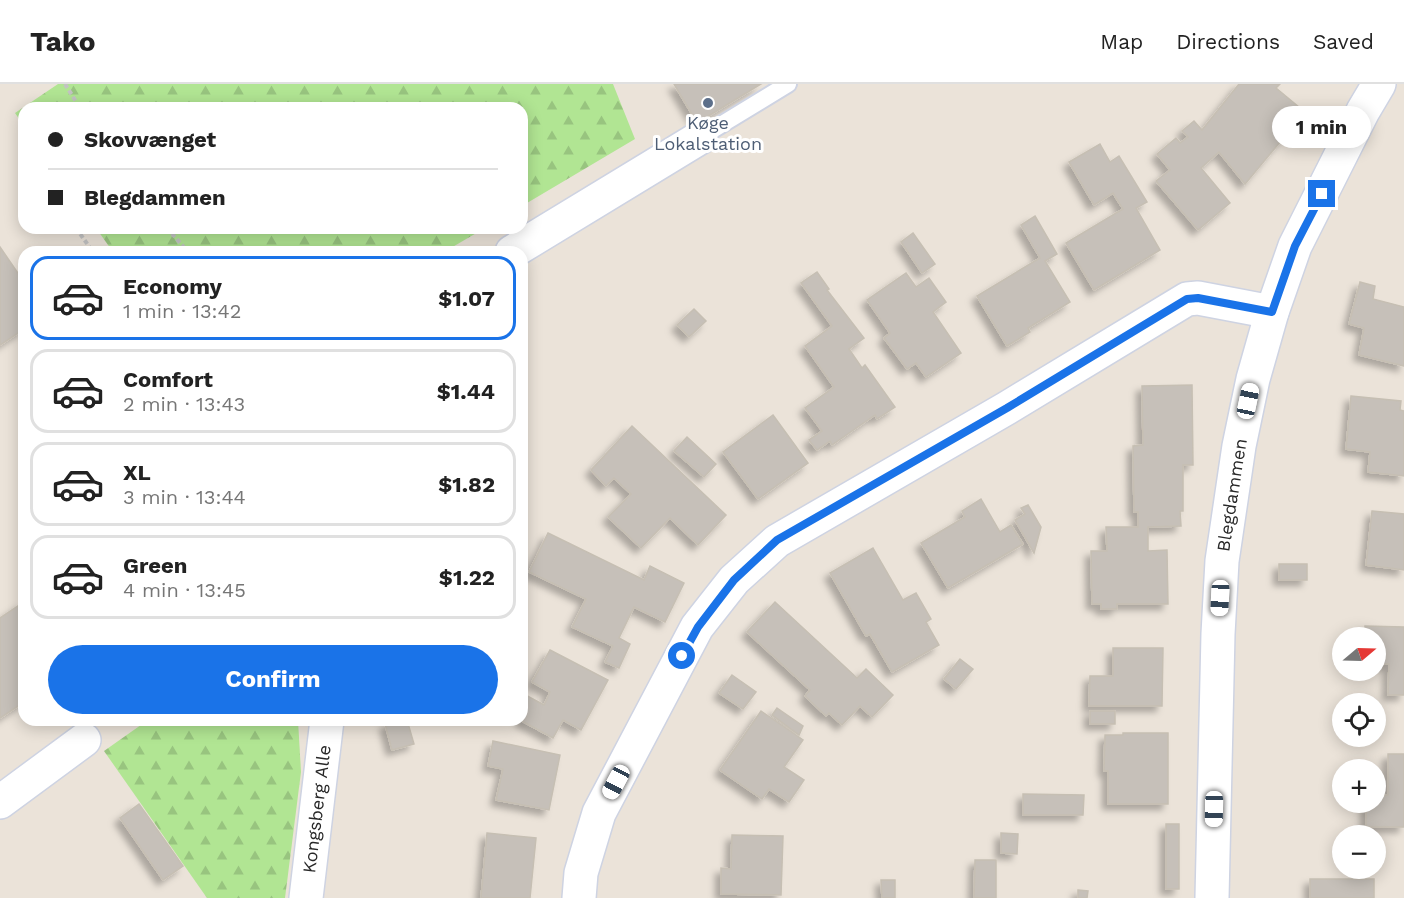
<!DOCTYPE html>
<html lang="en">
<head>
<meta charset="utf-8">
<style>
	body { margin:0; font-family:"Work Sans",sans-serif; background:#f2f2f2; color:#222; height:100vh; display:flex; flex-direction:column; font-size:22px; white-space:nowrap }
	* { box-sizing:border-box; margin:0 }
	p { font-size:20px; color:#767676 }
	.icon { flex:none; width:33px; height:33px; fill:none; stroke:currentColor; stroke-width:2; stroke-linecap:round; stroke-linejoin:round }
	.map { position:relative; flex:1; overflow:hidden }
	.sheet { position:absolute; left:18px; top:162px; width:510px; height:480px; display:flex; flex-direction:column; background:#fff; border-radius:18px; box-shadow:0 3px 15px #0003 }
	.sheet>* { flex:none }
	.banner { position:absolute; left:18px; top:18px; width:510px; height:132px; border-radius:18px; box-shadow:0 3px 15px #0003; display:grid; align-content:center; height:132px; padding:0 30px; background:#fff }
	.needle { width:39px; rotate:71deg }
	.fabs { position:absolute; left:1332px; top:543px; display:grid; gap:12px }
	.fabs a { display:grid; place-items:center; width:54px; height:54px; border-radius:50%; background:#fff; box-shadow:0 3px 15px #0003; font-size:30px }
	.end { position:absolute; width:27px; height:27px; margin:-14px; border:8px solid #1a73e8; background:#fff; box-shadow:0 0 0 3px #fff }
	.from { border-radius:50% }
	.bubble { position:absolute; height:42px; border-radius:21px; background:#fff; box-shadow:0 3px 15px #0003; font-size:20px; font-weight:700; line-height:42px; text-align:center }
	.car { position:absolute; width:18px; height:36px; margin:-18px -9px; border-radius:8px; box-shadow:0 0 4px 2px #0007; background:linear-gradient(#fff 24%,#345 0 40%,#fff 0 76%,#345 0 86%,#fff 0) }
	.banner b { display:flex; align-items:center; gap:21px; height:57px; font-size:22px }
	.banner b+b { border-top:2px solid #e0e0e0 }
	.banner i { width:15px; height:15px; background:#222 }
	ul { padding:10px 0 0; list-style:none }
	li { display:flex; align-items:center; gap:18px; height:84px; margin:0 12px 9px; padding:0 18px; border:3px solid #e0e0e0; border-radius:18px }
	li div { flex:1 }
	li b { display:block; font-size:22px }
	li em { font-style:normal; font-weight:700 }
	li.active { border-color:#1a73e8 }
	li>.icon { width:54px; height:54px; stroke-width:1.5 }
	.button { display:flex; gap:12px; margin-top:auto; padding:12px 30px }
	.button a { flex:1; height:69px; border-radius:36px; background:#1a73e8; color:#fff; font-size:24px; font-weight:700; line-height:69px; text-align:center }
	header { display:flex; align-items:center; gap:36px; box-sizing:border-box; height:84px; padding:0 30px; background:#fff; border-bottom:2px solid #e0e0e0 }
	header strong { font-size:28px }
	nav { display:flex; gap:33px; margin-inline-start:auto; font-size:21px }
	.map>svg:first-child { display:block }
</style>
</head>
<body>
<header>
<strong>Tako</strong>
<nav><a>Map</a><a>Directions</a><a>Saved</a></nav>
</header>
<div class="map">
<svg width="1404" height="814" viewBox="0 0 1404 814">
	<defs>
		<pattern id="forest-firs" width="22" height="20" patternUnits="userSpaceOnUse" patternTransform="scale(1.5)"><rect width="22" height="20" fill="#b1e593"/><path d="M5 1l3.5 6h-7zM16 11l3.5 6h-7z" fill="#98c47f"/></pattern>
		<filter id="shadow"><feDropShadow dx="-5.5" dy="5.5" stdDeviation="3" flood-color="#0004"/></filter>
	</defs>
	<rect width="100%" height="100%" fill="#ebe3d9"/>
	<g fill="url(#forest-firs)">
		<polygon points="58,0 613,0 635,55 522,122 522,24 24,24 24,42 15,29"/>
		<polygon points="96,144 485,144 444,168 113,168"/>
		<polygon points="148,636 298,636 301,688 285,814 207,814 104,667"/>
	</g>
	<g fill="#c6c0b9" stroke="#c6bfb3" stroke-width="1.5" filter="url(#shadow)">
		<polygon points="674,0 761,0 697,39"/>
		<polygon points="1239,0 1280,0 1276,4 1305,28 1245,100 1219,68 1201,84 1230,119 1198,146 1156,97 1170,86 1157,70 1176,54 1180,59 1188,53 1182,47 1194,37 1202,46"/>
		<polygon points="1100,60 1110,78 1119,72 1147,118 1136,124 1160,166 1094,206 1066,159 1123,125 1113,109 1094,121 1069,78"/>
		<polygon points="1035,132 1057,170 1045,177 1070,218 1028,244 1030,248 1007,262 977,212 1040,174 1021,141"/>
		<polygon points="913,149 935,180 922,189 901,158"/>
		<polygon points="0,163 24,198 24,245 0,261"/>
		<polygon points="817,188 829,205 827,206 864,254 849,265 862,284 865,281 895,323 877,335 875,331 832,361 830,357 817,366 809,356 822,347 805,324 834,303 805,262 832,242 801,199"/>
		<polygon points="906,189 916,203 929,194 946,218 933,228 961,269 926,293 916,279 907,285 884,254 890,249 867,216"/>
		<polygon points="1360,198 1375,202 1373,215 1404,223 1404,282 1359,271 1364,244 1349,240"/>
		<polygon points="694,225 706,237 689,253 677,241"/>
		<polygon points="1192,301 1193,381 1183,381 1183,427 1180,427 1181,442 1148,443 1148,467 1167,466 1168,520 1117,520 1117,525 1101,525 1101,520 1092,520 1091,467 1107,467 1106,443 1138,443 1138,428 1134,428 1133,362 1143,361 1142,302"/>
		<polygon points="1351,312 1401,317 1400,326 1404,327 1404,392 1368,388 1370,368 1346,365"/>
		<polygon points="773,331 808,379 758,415 723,368"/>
		<polygon points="632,342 726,431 698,461 670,434 641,464 608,433 631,410 614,394 606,402 591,386"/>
		<polygon points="687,353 716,380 704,393 674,367"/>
		<polygon points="981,415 1000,448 1011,441 1023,460 948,504 921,459 965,433 962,427"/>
		<polygon points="1028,421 1041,443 1034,469 1015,436 1025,430 1021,424"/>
		<polygon points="1372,427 1404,430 1404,486 1366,481"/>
		<polygon points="548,449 644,496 650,482 684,499 665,538 634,523 619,554 630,560 619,584 605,578 613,562 572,543 586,515 529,488"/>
		<polygon points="873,464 903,516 916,509 931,535 926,538 939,561 892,588 870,550 866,552 830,489"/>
		<rect x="1279" y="480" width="28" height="16"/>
		<polygon points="24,518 24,618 0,634 0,534"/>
		<polygon points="775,518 857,594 866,585 893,611 872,633 860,622 842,641 829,629 826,632 805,612 810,606 747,548"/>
		<polygon points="1365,542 1404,543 1404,611 1388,611 1389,580 1376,580 1376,554 1364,554"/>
		<polygon points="1113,564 1163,564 1162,622 1089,622 1090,592 1113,592"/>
		<polygon points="550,566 608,596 581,646 563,636 553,654 520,636 522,636 522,609 544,621 550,608 532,598"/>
		<polygon points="960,575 973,585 956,605 944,595"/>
		<polygon points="732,591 756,608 743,625 719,609"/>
		<polygon points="777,624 803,642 799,651 772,631"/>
		<polygon points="761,627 803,656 784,683 804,696 789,718 769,705 762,715 720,686"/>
		<rect x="1090" y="627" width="25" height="13"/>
		<polygon points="398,636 407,636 414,660 392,666 385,640"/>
		<polygon points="1123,649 1168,649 1168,720 1108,720 1108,687 1104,687 1105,651 1123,651"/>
		<polygon points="493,657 560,671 549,726 496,716 503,685 488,682"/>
		<polygon points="1388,670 1404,670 1404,743 1366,743 1366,718 1376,718 1376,711 1388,711"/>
		<polygon points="1023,710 1084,711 1083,731 1023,731"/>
		<polygon points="139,720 183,782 163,796 120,734"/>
		<rect x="1166" y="740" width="13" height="65"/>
		<polygon points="487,749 536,754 530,814 481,814"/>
		<polygon points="1001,749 1018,750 1017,770 1001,769"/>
		<polygon points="732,751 783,752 781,811 721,810 721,784 731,785"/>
		<polygon points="975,776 996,776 996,814 974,814"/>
		<rect x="1310" y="795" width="64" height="19"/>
		<polygon points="881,796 895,796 895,814 882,814"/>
		<polygon points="1078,806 1088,807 1087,814 1078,814"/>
	</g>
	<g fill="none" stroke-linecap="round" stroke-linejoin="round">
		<defs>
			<polyline id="service" points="701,53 788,0"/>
			<g id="minor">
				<polyline points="512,168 701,53"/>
				<polyline points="0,718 84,656"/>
				<polyline points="306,814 327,636"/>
				<polyline points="579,814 581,789 599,729 697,543 734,496 777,457 1007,324 1187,215 1198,214 1272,228"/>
			</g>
			<polyline id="tertiary" points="1212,814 1218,550 1222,477 1239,362 1253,295 1272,228 1295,162 1363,27 1379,0"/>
		</defs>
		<use href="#service" stroke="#ced3e2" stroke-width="20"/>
		<use href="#minor" stroke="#ced3e2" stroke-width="36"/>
		<use href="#tertiary" stroke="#ced3e2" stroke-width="36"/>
		<g stroke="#c3c3c3" stroke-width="4" stroke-dasharray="4.5 3" stroke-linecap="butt">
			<polyline points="65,0 80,24"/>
			<polyline points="76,144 93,168"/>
			<polyline points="167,144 188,168"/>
		</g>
		<use href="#service" stroke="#fff" stroke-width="16"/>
		<use href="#minor" stroke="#fff" stroke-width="33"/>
		<use href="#tertiary" stroke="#fff" stroke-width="33"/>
	</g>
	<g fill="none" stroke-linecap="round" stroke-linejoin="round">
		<polyline stroke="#1a73e8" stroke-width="8" points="682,572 698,543 734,496 777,456 1007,324 1187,215 1198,214 1272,228 1295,162 1322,110"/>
	</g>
	<circle fill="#5c6f8a" stroke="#fff" stroke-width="2" cx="708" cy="19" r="6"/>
	<g text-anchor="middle" stroke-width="6" stroke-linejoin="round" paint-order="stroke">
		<g font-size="18" fill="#4e5e75" stroke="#fff">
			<text x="708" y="45">Køge<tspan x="708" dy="21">Lokalstation</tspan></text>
		</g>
		<g font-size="18" fill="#282828" stroke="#fff">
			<text transform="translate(1232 411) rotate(-81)" y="6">Blegdammen</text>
			<text transform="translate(317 725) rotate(-83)" y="6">Kongsberg Alle</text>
		</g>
	</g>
</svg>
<div class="fabs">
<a><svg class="needle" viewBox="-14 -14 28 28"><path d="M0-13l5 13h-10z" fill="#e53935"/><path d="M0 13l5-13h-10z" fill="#767676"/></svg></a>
<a><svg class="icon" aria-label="locate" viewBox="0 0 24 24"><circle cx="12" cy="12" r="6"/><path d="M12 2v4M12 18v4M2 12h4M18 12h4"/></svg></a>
<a>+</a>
<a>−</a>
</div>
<i class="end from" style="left:682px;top:572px"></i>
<i class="end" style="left:1322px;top:110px"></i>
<div class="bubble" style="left:1272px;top:22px;width:99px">1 min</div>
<i class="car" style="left:1248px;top:317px;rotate:12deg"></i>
<i class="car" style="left:1220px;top:514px;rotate:183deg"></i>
<i class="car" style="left:616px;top:698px;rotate:208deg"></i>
<i class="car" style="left:1214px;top:725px;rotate:181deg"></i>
<div class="banner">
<b><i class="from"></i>Skovvænget</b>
<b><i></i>Blegdammen</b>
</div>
<section class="sheet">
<ul>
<li class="active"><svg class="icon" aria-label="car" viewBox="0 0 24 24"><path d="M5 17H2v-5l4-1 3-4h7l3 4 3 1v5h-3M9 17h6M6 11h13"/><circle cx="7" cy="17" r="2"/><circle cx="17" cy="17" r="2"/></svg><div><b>Economy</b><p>1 min · 13:42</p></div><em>$1.07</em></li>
<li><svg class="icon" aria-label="car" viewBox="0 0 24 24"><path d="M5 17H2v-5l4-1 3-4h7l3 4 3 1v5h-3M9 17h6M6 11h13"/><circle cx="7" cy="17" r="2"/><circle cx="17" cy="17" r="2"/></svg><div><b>Comfort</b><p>2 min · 13:43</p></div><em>$1.44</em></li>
<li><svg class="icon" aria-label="car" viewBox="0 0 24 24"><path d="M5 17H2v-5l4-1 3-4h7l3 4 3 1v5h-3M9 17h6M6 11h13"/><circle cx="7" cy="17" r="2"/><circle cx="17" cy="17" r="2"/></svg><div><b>XL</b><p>3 min · 13:44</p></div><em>$1.82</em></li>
<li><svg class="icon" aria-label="car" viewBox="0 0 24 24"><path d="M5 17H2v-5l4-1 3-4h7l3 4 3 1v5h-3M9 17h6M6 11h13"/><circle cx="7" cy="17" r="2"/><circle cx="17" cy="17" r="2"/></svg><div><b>Green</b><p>4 min · 13:45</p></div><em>$1.22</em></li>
</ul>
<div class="button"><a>Confirm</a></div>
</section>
</div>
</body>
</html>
